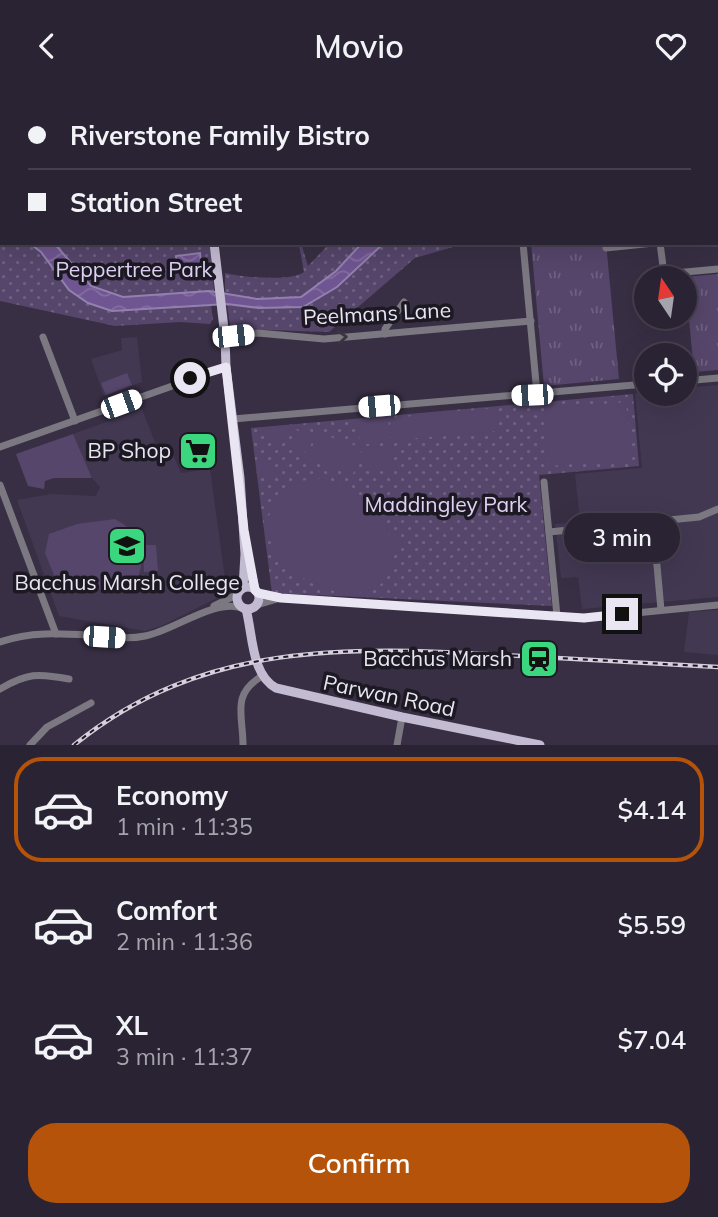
<!DOCTYPE html>
<html lang="en">
<head>
<meta charset="utf-8">
<style>
	body { margin:0; font-family:Mulish,sans-serif; background:#322b3b; color:#f1f3f6; height:100vh; display:flex; flex-direction:column; font-size:26px; white-space:nowrap }
	* { box-sizing:border-box; margin:0 }
	p { font-size:23px; color:#a5a4ac }
	.icon { flex:none; width:38px; height:38px; fill:none; stroke:currentColor; stroke-width:2; stroke-linecap:round; stroke-linejoin:round }
	.map { position:relative; height:654px; overflow:hidden }
	.details { display:flex; flex-direction:column; background:#2a2333; flex:1 }
	.details>* { flex:none }
	.guide { position:absolute; left:0px; top:0px; width:719px; height:154px; box-shadow:0 7px 28px #0002,0 0 0 2px #46404e; display:grid; align-content:center; height:154px; padding:0 28px; background:#2a2333 }
	.needle { width:46px; rotate:347deg }
	.buttons { position:absolute; left:634px; top:175px; display:grid; gap:14px }
	.buttons a { display:grid; place-items:center; width:63px; height:63px; border-radius:50%; background:#2a2333; box-shadow:0 7px 28px #0002,0 0 0 2px #46404e; font-size:35px }
	.end { position:absolute; width:32px; height:32px; margin:-16px; border:9px solid #eae5f3; background:#111; box-shadow:0 0 0 4px #111 }
	.from { border-radius:50% }
	.bubble { position:absolute; height:49px; border-radius:24px; background:#2a2333; box-shadow:0 7px 28px #0002,0 0 0 2px #46404e; font-size:23px; font-weight:600; line-height:49px; text-align:center }
	.car { position:absolute; width:21px; height:42px; margin:-21px -10px; border-radius:9px; box-shadow:0 0 5px 2px #0007; background:linear-gradient(#fff 24%,#345 0 40%,#fff 0 76%,#345 0 86%,#fff 0) }
	.guide b { display:flex; align-items:center; gap:24px; height:66px; font-size:26px }
	.guide b+b { border-top:2px solid #46404e }
	.guide i { width:18px; height:18px; background:#f1f3f6 }
	ul { padding:12px 0 0; list-style:none }
	li { display:flex; align-items:center; gap:21px; height:105px; margin:0 14px 10px; padding:0 14px; border:4px solid transparent; border-radius:28px }
	li div { flex:1 }
	li b { display:block; font-size:26px }
	li em { font-style:normal; font-weight:600 }
	li.on { border-color:#b45309 }
	li>.icon { width:63px; height:63px; stroke-width:1.5 }
	.action { display:flex; gap:14px; margin-top:auto; padding:14px 28px }
	.action a { flex:1; height:80px; border-radius:28px; background:#b45309; color:#fff; font-size:28px; font-weight:600; line-height:80px; text-align:center }
	header { display:flex; justify-content:space-between; align-items:center; height:91px; padding:0 28px; background:#2a2333; font-size:32px; font-weight:600 }
	.map>svg:first-child { display:block }
</style>
</head>
<body>
<header><svg class="icon" aria-label="back" viewBox="0 0 24 24"><path d="M15 5l-7 7 7 7"/></svg>Movio<svg class="icon" aria-label="heart" viewBox="0 0 24 24"><path d="M12 20l-8-8c-3-5 5-10 8-4 3-6 11-1 8 4z"/></svg></header>
<div class="map">
<svg width="718" height="654" viewBox="0 0 718 654">
	<defs>
		<pattern id="grass-tufts" width="24" height="20" patternUnits="userSpaceOnUse" patternTransform="scale(1.75)"><rect width="24" height="20" fill="#56466b"/><path d="M3 7l-1-3M5 7V3M7 7l1-3M15 17l-1-3M17 17v-4M19 17l1-3" fill="none" stroke="#6e6181"/></pattern>
		<pattern id="park-dots" width="8" height="8" patternUnits="userSpaceOnUse" patternTransform="scale(1.75)"><rect width="8" height="8" fill="#56466b"/><path d="M2 2h.1M6 6h.1" fill="none" stroke="#6e6181" stroke-width="1.8" stroke-linecap="round"/></pattern>
		<pattern id="water-waves" width="16" height="10" patternUnits="userSpaceOnUse" patternTransform="scale(1.75)"><rect width="16" height="10" fill="#6f5591"/><path d="M0 5q4-4 8 0t8 0" fill="none" stroke="#846da1"/></pattern>
	</defs>
	<rect width="100%" height="100%" fill="#382f44"/>
	<g fill="#423852">
		<polygon points="137,246 142,291 104,305 91,268 122,259 121,247"/>
		<polygon points="718,294 718,506 582,518 578,486 561,487 555,433 580,431 575,383 642,377 635,302 684,303 684,297"/>
		<polygon points="142,318 156,354 168,352 181,382 210,378 227,502 161,535 145,540 59,525 17,409 51,403 96,405 100,396 92,387 73,343"/>
		<polygon points="718,519 718,564 684,561 689,521"/>
	</g>
	<g fill="url(#grass-tufts)">
		<polygon points="531,152 606,152 619,288 544,295"/>
		<polygon points="718,183 718,279 694,281 685,186"/>
	</g>
	<g fill="url(#park-dots)">
		<polygon points="0,147 2,147 2,152 29,152 41,161 69,199 88,212 112,220 211,214 213,228 210,233 180,231 115,235 0,210"/>
		<polygon points="54,152 210,152 214,201 123,206 91,195"/>
		<path d="M301,152L308,175L330,152H362L336,180L301,206L257,208L225,203V182C241,186 291,191 304,181L299,154Z"/>
		<polygon points="384,152 486,152 460,154 415,167 329,241 238,238 230,235 227,213 259,217 303,216"/>
		<polygon points="633,303 639,375 539,384 552,515 272,502 251,337"/>
	</g>
	<g fill="#56466b">
		<polygon points="127,282 132,294 106,304 101,292"/>
		<polygon points="626,311 631,368 549,375 544,318"/>
		<polygon points="496,317 498,340 394,349 392,327"/>
		<polygon points="388,325 390,350 360,354 358,328"/>
		<polygon points="290,335 280,354 262,341 263,338"/>
		<polygon points="300,337 312,341 311,344 314,345 308,362 305,361 304,363 292,359 293,356 290,355 296,339 299,340"/>
		<polygon points="318,342 362,357 392,354 395,376 363,379 362,359 353,383 309,368"/>
		<polygon points="73,343 92,387 54,387 45,390 44,398 28,395 16,363"/>
		<polygon points="264,366 277,378 273,383 274,389 272,391 260,378 260,370"/>
		<path d="M314,387C347,390 374,415 389,444L395,441L403,452L393,457C398,548 240,484 272,417C281,399 295,391 314,387Z"/>
		<path d="M115,428C124,433 131,438 136,447C143,458 145,485 131,493C120,499 73,501 60,499L45,462L49,443L77,433Z"/>
		<polygon points="143,454 156,454 158,480 144,481"/>
	</g>
	<g fill="url(#water-waves)" stroke="#9480ae" stroke-width="2">
		<polygon points="29,152 54,152 91,195 123,206 209,200 257,208 301,206 336,180 362,152 384,152 337,196 303,216 259,217 227,213 112,220 88,212 69,199 41,161"/>
		<polygon points="200,162 201,173 177,176 176,165"/>
	</g>
	<g fill="none" stroke-linecap="round" stroke-linejoin="round">
		<g stroke="#7c7882" stroke-width="7">
			<polyline points="64,0 64,2"/>
			<polyline points="143,0 144,2"/>
			<polyline points="279,0 279,2"/>
			<polyline points="359,0 359,2"/>
			<polyline points="32,2 35,0"/>
			<polyline points="419,2 423,0"/>
			<polyline points="0,8 2,7"/>
			<polyline points="0,39 2,35"/>
			<polyline points="523,152 537,303"/>
			<polyline points="660,152 664,183 718,178"/>
			<polyline points="606,157 654,152"/>
			<polyline points="385,243 385,238 404,211"/>
			<polyline points="43,246 75,330"/>
			<polyline points="225,246 258,242 324,248 531,230"/>
			<polyline points="684,290 718,287"/>
			<polyline points="233,328 646,293"/>
			<polyline points="0,356 226,276"/>
			<polyline points="544,391 557,525"/>
			<polyline points="0,394 56,543"/>
			<polyline points="653,430 661,519"/>
			<polyline points="549,441 699,426 718,418"/>
			<polyline points="258,502 281,507 584,527 718,514"/>
			<polyline points="257,514 277,508"/>
			<polyline points="214,515 238,503"/>
			<path d="M0,551C33,539 68,543 102,545C117,547 131,548 145,545C173,540 215,507 242,517"/>
			<path d="M0,598C27,582 38,582 69,588"/>
			<polyline points="30,654 47,636 91,612"/>
			<path d="M243,654C243,623 231,604 262,585"/>
			<polyline points="397,654 402,626"/>
		</g>
		<g stroke="#c3bbd1" stroke-width="9">
			<polyline points="198,0 199,2"/>
			<polyline points="214,152 225,246 226,276 240,387 245,463 243,497"/>
			<polyline points="249,472 255,499"/>
			<circle cx="248" cy="507" r="11"/>
			<path d="M246,518C253,544 251,583 276,597L402,626L540,654"/>
		</g>
		<defs>
			<path id="rail" d="M74,654C202,550 350,555 505,564C576,568 647,572 718,576"/>
		</defs>
		<use href="#rail" stroke="#d5cfde" stroke-width="4.5"/>
		<use href="#rail" stroke="#1d1923" stroke-width="2" stroke-dasharray="5" stroke-linecap="butt"/>
	</g>
	<defs><path id="oneway-chevron" d="M-2-3.5L2.5 0L-2 3.5" fill="none" stroke-width="1.6" stroke-linecap="round" stroke-linejoin="round" transform="scale(1.75)"/></defs>
	<use stroke="#3a3640" href="#oneway-chevron" transform="translate(342 246) rotate(-5)"/>
	<g fill="none" stroke-linecap="round" stroke-linejoin="round">
		<polyline stroke="#eae5f3" stroke-width="9" points="190,287 226,276 244,439 255,499 258,502 281,507 584,527 622,523"/>
	</g>
	<defs>
		<symbol id="supermarket-square" viewBox="-11 -11 22 22"><rect x="-9" y="-9" width="18" height="18" rx="4" fill="#3bd77f" stroke="#1d1923"/><path d="M-6-5.5h2.5l.6 2H6L4.5 2H-2.5L-4.4-4H-6ZM-1.5 3.2a1.3 1.3 0 1 0 .1 0ZM3 3.2a1.3 1.3 0 1 0 .1 0Z" fill="#111"/></symbol>
		<symbol id="school-square" viewBox="-11 -11 22 22"><rect x="-9" y="-9" width="18" height="18" rx="4" fill="#3bd77f" stroke="#1d1923"/><path d="M0-5L7-2L0 1L-7-2ZM-4 1L0 2.5L4 1V4Q0 6-4 4Z" fill="#111"/></symbol>
		<symbol id="station-square" viewBox="-11 -11 22 22"><rect x="-9" y="-9" width="18" height="18" rx="4" fill="#3bd77f" stroke="#1d1923"/><path d="M-3-6H3Q5-6 5-4V2Q5 4 3 4L4.5 6H3L1.5 4h-3L-3 6H-4.5L-3 4Q-5 4-5 2V-4Q-5-6-3-6ZM-3.5-4v3h7v-3ZM-3.5 1v1.5H-2V1ZM2 1v1.5H3.5V1Z" fill="#111"/></symbol>
	</defs>
	<g fill-rule="evenodd">
		<use href="#supermarket-square" x="176" y="338" width="44" height="44"/>
		<use href="#school-square" x="105" y="433" width="44" height="44"/>
		<use href="#station-square" x="517" y="546" width="44" height="44"/>
	</g>
	<g text-anchor="middle" stroke-width="7" stroke-linejoin="round" paint-order="stroke">
		<g font-size="21" fill="#e0d2f6" stroke="#1d1923">
			<text x="134" y="186">Peppertree Park</text>
			<text x="446" y="421">Maddingley Park</text>
		</g>
		<g font-size="21" fill="#eae5f3" stroke="#1d1923">
			<text transform="translate(377 223) rotate(-3)" y="7">Peelmans Lane</text>
			<text transform="translate(389 605) rotate(12)" y="7">Parwan Road</text>
		</g>
		<g font-size="21" fill="#eae5f3" stroke="#1d1923" text-anchor="end">
			<text x="171" y="367">BP Shop</text>
			<text x="127" y="499" text-anchor="middle">Bacchus Marsh College</text>
			<text x="512" y="575">Bacchus Marsh</text>
		</g>
	</g>
</svg>
<div class="buttons">
<a><svg class="needle" viewBox="-14 -14 28 28"><path d="M0-13l5 13h-10z" fill="#e53935"/><path d="M0 13l5-13h-10z" fill="#a5a4ac"/></svg></a>
<a><svg class="icon" aria-label="locate" viewBox="0 0 24 24"><circle cx="12" cy="12" r="6"/><path d="M12 2v4M12 18v4M2 12h4M18 12h4"/></svg></a>
</div>
<i class="end from" style="left:190px;top:287px"></i>
<i class="end" style="left:622px;top:523px"></i>
<div class="bubble" style="left:564px;top:422px;width:116px">3 min</div>
<i class="car" style="left:233px;top:245px;rotate:84deg"></i>
<i class="car" style="left:532px;top:304px;rotate:268deg"></i>
<i class="car" style="left:121px;top:313px;rotate:70deg"></i>
<i class="car" style="left:379px;top:315px;rotate:265deg"></i>
<i class="car" style="left:104px;top:546px;rotate:94deg"></i>
<div class="guide">
<b><i class="from"></i>Riverstone Family Bistro</b>
<b><i></i>Station Street</b>
</div>
</div>
<section class="details">
<ul>
<li class="on"><svg class="icon" aria-label="car" viewBox="0 0 24 24"><path d="M5 17H2v-5l4-1 3-4h7l3 4 3 1v5h-3M9 17h6M6 11h13"/><circle cx="7" cy="17" r="2"/><circle cx="17" cy="17" r="2"/></svg><div><b>Economy</b><p>1 min · 11:35</p></div><em>$4.14</em></li>
<li><svg class="icon" aria-label="car" viewBox="0 0 24 24"><path d="M5 17H2v-5l4-1 3-4h7l3 4 3 1v5h-3M9 17h6M6 11h13"/><circle cx="7" cy="17" r="2"/><circle cx="17" cy="17" r="2"/></svg><div><b>Comfort</b><p>2 min · 11:36</p></div><em>$5.59</em></li>
<li><svg class="icon" aria-label="car" viewBox="0 0 24 24"><path d="M5 17H2v-5l4-1 3-4h7l3 4 3 1v5h-3M9 17h6M6 11h13"/><circle cx="7" cy="17" r="2"/><circle cx="17" cy="17" r="2"/></svg><div><b>XL</b><p>3 min · 11:37</p></div><em>$7.04</em></li>
</ul>
<div class="action"><a>Confirm</a></div>
</section>
</body>
</html>
